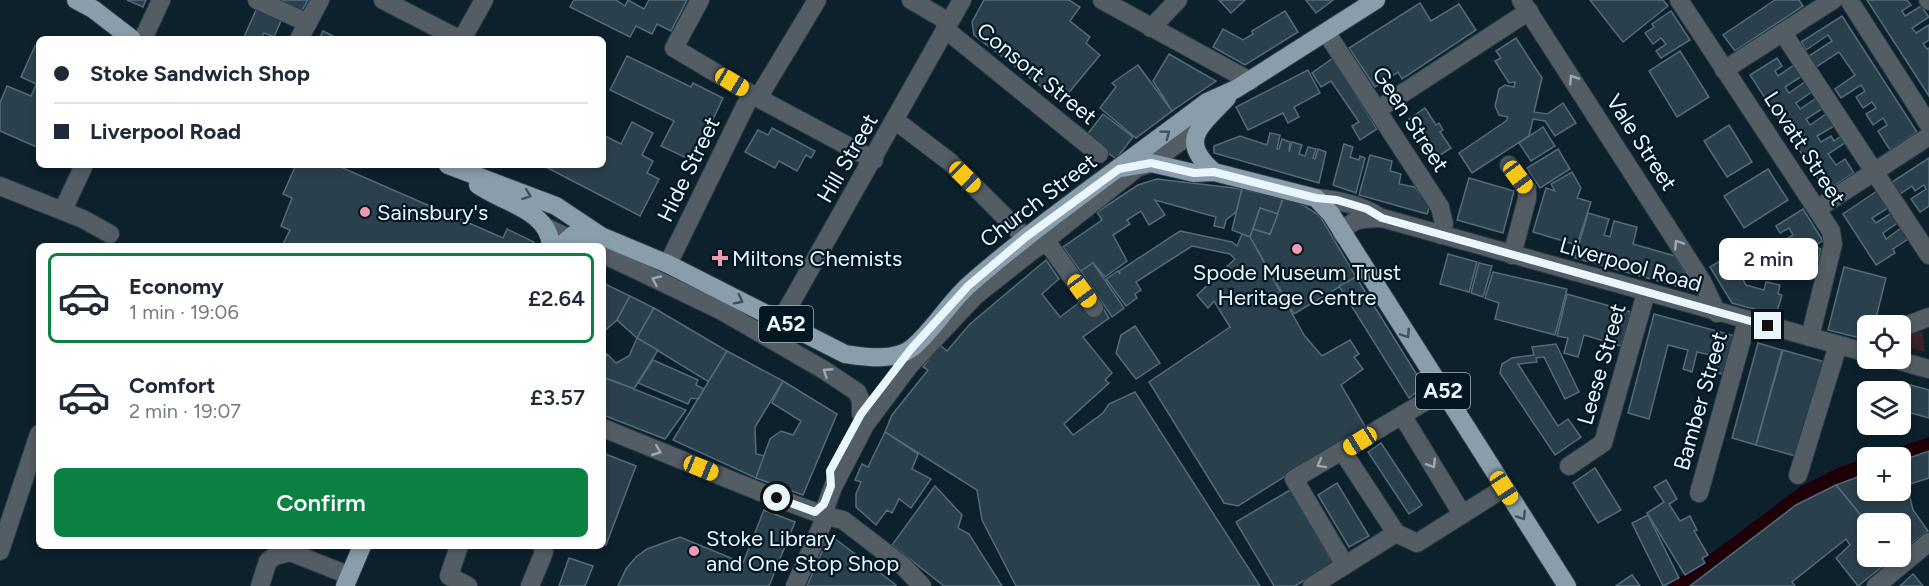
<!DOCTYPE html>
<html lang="en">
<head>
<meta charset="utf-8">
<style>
	body { margin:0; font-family:Figtree,sans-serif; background:#f2f2f3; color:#1f2937; height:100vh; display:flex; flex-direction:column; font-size:22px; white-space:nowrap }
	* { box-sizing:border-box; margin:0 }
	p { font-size:20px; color:#747a83 }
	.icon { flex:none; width:33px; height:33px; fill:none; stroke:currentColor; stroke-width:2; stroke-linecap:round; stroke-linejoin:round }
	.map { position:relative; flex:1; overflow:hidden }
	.sheet { position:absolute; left:36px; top:243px; width:570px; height:306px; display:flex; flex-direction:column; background:#fff; border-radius:9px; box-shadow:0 3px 9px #0003 }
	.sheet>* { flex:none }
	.banner { position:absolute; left:36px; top:36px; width:570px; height:132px; border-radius:9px; box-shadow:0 3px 9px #0003; display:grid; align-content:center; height:132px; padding:0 18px; background:#fff }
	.controls { position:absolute; left:1857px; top:315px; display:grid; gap:12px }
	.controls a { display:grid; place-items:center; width:54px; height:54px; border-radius:9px; background:#fff; box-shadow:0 3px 9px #0003; font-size:30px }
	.end { position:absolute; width:27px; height:27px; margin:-14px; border:8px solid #eaf6fe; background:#111; box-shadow:0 0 0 3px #111 }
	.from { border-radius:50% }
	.bubble { position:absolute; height:42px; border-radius:9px; background:#fff; box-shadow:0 3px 9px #0003; font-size:20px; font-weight:600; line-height:42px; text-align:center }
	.car { position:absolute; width:18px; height:36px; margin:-18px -9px; border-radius:8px; box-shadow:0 0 4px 2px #0007; background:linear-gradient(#f5c518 24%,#345 0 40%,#f5c518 0 76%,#345 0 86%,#f5c518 0) }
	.banner b { display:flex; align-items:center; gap:21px; height:57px; font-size:22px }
	.banner b+b { border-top:2px solid #e0e1e3 }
	.banner i { width:15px; height:15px; background:#1f2937 }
	ul { padding:10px 0 0; list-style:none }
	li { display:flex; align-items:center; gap:18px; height:90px; margin:0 12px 9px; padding:0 6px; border:3px solid transparent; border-radius:9px }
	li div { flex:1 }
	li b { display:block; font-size:22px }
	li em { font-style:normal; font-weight:600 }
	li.selected { border-color:#0b8043 }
	li>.icon { width:54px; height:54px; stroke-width:1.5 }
	.primary-button { display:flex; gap:12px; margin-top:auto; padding:12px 18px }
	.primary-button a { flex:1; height:69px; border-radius:9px; background:#0b8043; color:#fff; font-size:24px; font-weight:600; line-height:69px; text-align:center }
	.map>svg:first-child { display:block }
</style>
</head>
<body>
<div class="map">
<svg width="1929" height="586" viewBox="0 0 1929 586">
	<rect width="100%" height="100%" fill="#0c212c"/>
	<polygon fill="#3b2028" points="1922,331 1925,352 1901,345 1901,335"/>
	<polygon fill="#1d0008" points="1929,437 1929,451 1901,461 1900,458 1868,458 1867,473 1796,505 1690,586 1668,586 1800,487 1840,467"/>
	<g fill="#2b404d" stroke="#546b79" stroke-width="1.5">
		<polygon points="127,0 146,0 143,7"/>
		<polygon points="281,0 308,0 301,12"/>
		<polygon points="574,0 616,0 625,6 628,0 644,9 649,0 687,0 671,31 657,24 652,34 636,26 630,37 570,7"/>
		<polygon points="984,0 1069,0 1080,7 1070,21 1090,37 1086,43 1100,55 1061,102 974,35 972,22"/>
		<polygon points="1219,0 1245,0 1231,13"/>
		<polygon points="1306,0 1333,0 1316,13"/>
		<polygon points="1590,0 1663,0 1668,6 1623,42"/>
		<polygon points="1775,0 1799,0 1803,6 1735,51 1723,35"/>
		<polygon points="1867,0 1907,0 1911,5 1902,11 1905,16 1921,6 1929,17 1912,28 1916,33 1929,25 1929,40 1923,44 1927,49 1929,48 1929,96"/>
		<polygon points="1420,3 1431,21 1459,4 1476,30 1402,79 1398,72 1375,87 1349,48"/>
		<polygon points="258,6 283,16 274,37 264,33 261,39 243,39"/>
		<polygon points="1285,11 1298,32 1245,65 1213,47 1223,29 1243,40 1253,34 1252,31"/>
		<polygon points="1671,11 1690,40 1661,58 1656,51 1666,44 1661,38 1653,44 1645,33 1654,27 1652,24"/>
		<polygon points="1842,16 1917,132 1890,150 1878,131 1887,125 1883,118 1873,125 1866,114 1876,108 1872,102 1863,108 1856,97 1865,91 1861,85 1841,98 1835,89 1855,75 1839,52 1816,67 1809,56 1832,41 1828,35 1806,50 1801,42"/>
		<polygon points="323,31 339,39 319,39"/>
		<polygon points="1516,38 1542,78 1534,112 1547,114 1563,103 1576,123 1555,136 1545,121 1533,119 1529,136 1472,173 1459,153 1506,121 1508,117 1499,115 1495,106 1499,89 1505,85 1514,87 1515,82 1509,83 1495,61 1501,58 1496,51"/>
		<polygon points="35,46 39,48 39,77 36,84 21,77"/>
		<polygon points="1680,51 1709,97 1677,117 1649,71"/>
		<polygon points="1169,54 1216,81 1172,111 1153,81"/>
		<polygon points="627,56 691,87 693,83 723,98 693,161 661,146 674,121 610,90"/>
		<polygon points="1333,58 1377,129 1360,140 1352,126 1359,122 1331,81 1321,87 1312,73"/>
		<polygon points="1777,58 1782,66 1775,71 1778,76 1794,65 1802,76 1785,87 1789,93 1806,81 1813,91 1796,103 1800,109 1818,97 1825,107 1806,119 1810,125 1826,114 1834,126 1817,136 1821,142 1831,136 1834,141 1840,137 1845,143 1828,154 1836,165 1845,159 1854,173 1826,191 1750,75"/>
		<polygon points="1138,65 1172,111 1136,138 1100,108 1116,87 1112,83"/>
		<polygon points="1308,70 1320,93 1294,107 1299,117 1288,123 1283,113 1248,130 1236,107"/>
		<polygon points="39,78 39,148 0,131 0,103 7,86 31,96"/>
		<polygon points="1425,108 1436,125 1439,123 1443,130 1440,132 1451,148 1431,161 1406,121"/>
		<polygon points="1103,114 1133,137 1116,159 1086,136"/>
		<polygon points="632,122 653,133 642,155 653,161 647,173 659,179 640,216 542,165 603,165 603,135 621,144"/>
		<polygon points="1729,125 1752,162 1727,177 1704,141"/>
		<polygon points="1543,127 1555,146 1531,161 1519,143"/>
		<polygon points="772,128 815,151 811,158 806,155 797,171 779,161 775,168 745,152 758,130 768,135"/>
		<polygon points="1270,133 1280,135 1277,149 1279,149 1282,139 1290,142 1289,152 1292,142 1302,145 1299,154 1305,156 1308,147 1316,149 1313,158 1315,159 1318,149 1326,152 1319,183 1214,153 1214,146 1240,136 1267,145"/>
		<polygon points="1344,144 1353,147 1350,157 1359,160 1360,156 1365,158 1356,193 1333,185"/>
		<polygon points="1558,149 1570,169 1540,188 1527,168"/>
		<polygon points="1370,155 1392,161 1390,171 1401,174 1399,184 1415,187 1430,206 1427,214 1359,195"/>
		<polygon points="1929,158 1929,206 1920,212 1911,199 1926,189 1924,185 1915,191 1912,186 1897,196 1889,184"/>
		<polygon points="296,165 336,165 503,238 507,229 534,242 532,246 282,246 290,230 281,226 292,198 283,194"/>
		<polygon points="1768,169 1788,200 1744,228 1724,196"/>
		<polygon points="1572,172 1581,188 1577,198 1591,202 1577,245 1533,232 1546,188 1555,191 1551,184"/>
		<polygon points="1469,178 1514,191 1503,233 1457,220"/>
		<polygon points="1157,179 1242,189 1236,212 1226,220 1224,228 1214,226 1216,217 1155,200 1165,215 1149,225 1141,211 1127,220 1130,224 1113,235 1127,261 1105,277 1093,263 1081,272 1063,247 1102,220 1097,212 1138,185"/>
		<polygon points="1883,187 1894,204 1872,218 1876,223 1893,212 1899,222 1883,233 1886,239 1901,228 1908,239 1893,249 1895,253 1876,265 1843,214"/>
		<polygon points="1242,189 1283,199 1278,214 1260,208 1250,237 1232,230"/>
		<polygon points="1283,199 1300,203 1320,216 1356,277 1294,314 1250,237 1253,229 1270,234"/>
		<polygon points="1260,208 1278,214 1270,234 1253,229"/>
		<polygon points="1803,209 1823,241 1781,262 1772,248 1793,235 1789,228 1780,233 1776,226"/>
		<polygon points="1588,213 1609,219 1604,235 1610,237 1614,221 1637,227 1633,244 1675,256 1693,286 1691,290 1575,258"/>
		<polygon points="1180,231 1232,242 1237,246 1242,234 1250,237 1304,335 1322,356 1350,340 1359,354 1354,357 1363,369 1341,385 1365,426 1238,506 1224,503 1149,382 1230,327 1214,301 1208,308 1197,295 1235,259 1230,254 1192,246 1136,282 1141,290 1135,294 1137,298 1126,306 1106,279 1118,271 1120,274 1119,271"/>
		<polygon points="1748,244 1759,263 1740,274 1746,285 1764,290 1766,282 1780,285 1778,294 1782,295 1776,315 1732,303 1710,267"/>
		<polygon points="1816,247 1821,249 1814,278 1798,274 1803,256"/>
		<polygon points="1448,254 1477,262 1469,292 1440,284"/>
		<polygon points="1046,260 1059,279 1042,294 1060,317 1080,302 1101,305 1109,318 1083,337 1112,373 1105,380 1109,383 1064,424 1073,435 1103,413 1109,404 1135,392 1260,586 1016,586 982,520 977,490 885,432 892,415 928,370 923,367 939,344 947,351 970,324"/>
		<polygon points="1093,263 1124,308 1112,317 1081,271"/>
		<polygon points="1479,263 1492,266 1483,297 1471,293"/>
		<polygon points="1844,267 1886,278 1874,326 1868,326 1868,340 1828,330"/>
		<polygon points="1493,272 1567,289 1555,335 1495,319 1499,303 1485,298"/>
		<polygon points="1356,277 1424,386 1409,398 1339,286"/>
		<polygon points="603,283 630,296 617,320 603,332"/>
		<polygon points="1567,294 1631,312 1621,346 1584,335 1578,357 1564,353 1568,338 1557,336"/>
		<polygon points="630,296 654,308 637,338 617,320"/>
		<polygon points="654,308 727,351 709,382 637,338"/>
		<polygon points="1654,314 1735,336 1723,374 1706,370 1710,355 1697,352 1692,372 1683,369 1688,350 1668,345 1649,419 1628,413"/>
		<polygon points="1135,326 1160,363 1136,379 1116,353 1121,335"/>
		<polygon points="637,338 658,350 634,389 603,377 603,363 607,354 616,363 629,356"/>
		<polygon points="1758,343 1782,350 1756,445 1732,438"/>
		<polygon points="1556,344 1579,392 1565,399 1544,357 1536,358 1537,362 1518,364 1558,426 1568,419 1581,437 1555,455 1500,373 1502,364 1512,358 1534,355 1532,347"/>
		<polygon points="1783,350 1825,362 1799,457 1756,445"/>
		<polygon points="727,351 783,381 755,427 756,454 765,456 756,478 673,440"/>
		<polygon points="653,360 698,380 696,385 704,389 698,399 691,398 688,404 638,383"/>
		<polygon points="603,377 634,389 686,410 665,439 603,415"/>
		<polygon points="783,381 837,414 803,495 756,478 770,439 781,431 793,435 801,421 772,403"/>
		<polygon points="1907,384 1929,390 1929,418 1900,410"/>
		<polygon points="885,432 918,454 912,469 931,479 911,508 899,499 892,513 887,510 876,525 856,507 856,494 861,482 855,480 862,464 868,467"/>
		<polygon points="1381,443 1422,505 1409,514 1368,452"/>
		<polygon points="1929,451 1929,478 1907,485 1913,510 1928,531 1900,552 1900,524 1868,524 1836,485 1868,473 1868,490 1900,490 1900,461"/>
		<polygon points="603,453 636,466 606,545 603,544"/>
		<polygon points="1595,468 1621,510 1598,523 1573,483"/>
		<polygon points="1666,480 1677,499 1669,504 1680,521 1690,516 1697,530 1694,531 1708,555 1702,558 1705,563 1685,575 1647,513 1664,502 1654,487"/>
		<polygon points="1337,483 1369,536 1349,547 1318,495"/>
		<polygon points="1836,485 1868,524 1868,556 1895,556 1858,586 1836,558 1850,545 1846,539 1792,582 1795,586 1690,586 1796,505"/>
		<polygon points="935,486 962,515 958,528 969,534 1002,586 944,586 892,545"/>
		<polygon points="1290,490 1333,563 1295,586 1274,586 1236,522"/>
		<polygon points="764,510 795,522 769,586 618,586 626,569 636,557 647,549 680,537 743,563"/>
		<polygon points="1648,515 1679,578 1663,586 1632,523"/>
		<polygon points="834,538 896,585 895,586 807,586 827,540"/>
		<polygon points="569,558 593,566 585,586 559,586"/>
		<polygon points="1913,574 1923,586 1900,586"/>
		<polygon points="1632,575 1640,586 1616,586"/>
		<polygon points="1632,575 1640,586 1616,586"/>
	</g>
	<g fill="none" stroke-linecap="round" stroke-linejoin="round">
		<defs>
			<g id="minor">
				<polyline points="257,0 308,23"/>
				<polyline points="383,0 459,39"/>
				<polyline points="700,0 674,48 758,98 874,160"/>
				<polyline points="911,0 949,22"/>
				<polyline points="1102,0 1250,81"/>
				<polyline points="1521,0 1702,281 1717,313"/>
				<polyline points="1679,0 1831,231 1833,244 1810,337"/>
				<polyline points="1849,0 1929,125"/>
				<polyline points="1928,0 1929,1"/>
				<polyline points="1151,28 1178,0"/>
				<polyline points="945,29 1099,154"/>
				<polyline points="1326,32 1440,207 1444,224 1441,235"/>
				<polyline points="1783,33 1929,255"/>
				<polyline points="143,39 161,0"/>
				<polyline points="299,39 320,0"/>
				<polyline points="462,39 484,0"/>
				<polyline points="1724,70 1833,0"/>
				<polyline points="758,98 817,0"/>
				<polyline points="1377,110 1529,11"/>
				<polyline points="896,121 950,162 1036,248 1047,242 1094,308"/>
				<polyline points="1509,165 1527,189 1527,199 1512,255"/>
				<polyline points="0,186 83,219 110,234"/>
				<path d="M1316,198C1338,200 1359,204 1378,216"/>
				<polyline points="1817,209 1929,136"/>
				<polyline points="63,210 84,165"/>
				<polyline points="548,228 585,246"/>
				<path d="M1342,234C1352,217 1363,219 1382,218L1868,353"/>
				<polyline points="603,254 722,311 824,370 857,392 861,401 861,414"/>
				<polyline points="668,264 751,94"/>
				<polyline points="1900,328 1929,317"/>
				<polyline points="771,338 962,0"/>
				<polyline points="1889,358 1929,369"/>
				<polyline points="1402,415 1462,514"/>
				<polyline points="603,428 758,491 826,516 843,520 903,566 922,586"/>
				<polyline points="1343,452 1396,533 1417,543 1504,488"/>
				<polyline points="1569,466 1603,443 1646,293"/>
				<polyline points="1798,475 1838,345"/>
				<polyline points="1699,493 1747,321"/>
				<polyline points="459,546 449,576 468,586"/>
				<polyline points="0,551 39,434"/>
				<polyline points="1345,565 1294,479 1443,391"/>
				<polyline points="260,586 268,561 275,556 290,552 348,575"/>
				<polyline points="530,586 544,552 542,546"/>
				<polyline points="795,586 826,516 826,506 833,487 865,425 909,366 975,296 1137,168 1151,163 1199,128"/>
				<polyline points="1312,586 1396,533"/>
				<polyline points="1876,586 1929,542"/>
			</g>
			<g id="major">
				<polyline points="76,0 93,9 132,39"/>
				<path d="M448,165L556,206L601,236L668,264L845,354C865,357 894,362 912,348C934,330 949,302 971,283C1046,218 1128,162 1207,102L1236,89L1376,0"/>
				<polyline points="1122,168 1151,163 1194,173 1214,172 1316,198 1331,214 1567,586"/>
				<path d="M1214,172C1177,140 1201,126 1227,98"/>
				<path d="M478,185C503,203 549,210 551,246"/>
				<polyline points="561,246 573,235 599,236"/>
				<polyline points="345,586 362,546"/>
			</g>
		</defs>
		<use href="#minor" stroke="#273b45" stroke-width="20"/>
		<use href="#major" stroke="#273b45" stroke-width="20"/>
		<use href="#minor" stroke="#535d63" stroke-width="18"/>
		<use href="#major" stroke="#899daa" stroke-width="18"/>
	</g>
	<defs><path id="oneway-chevron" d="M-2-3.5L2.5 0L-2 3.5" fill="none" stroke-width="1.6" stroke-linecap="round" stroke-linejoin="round" transform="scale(1.5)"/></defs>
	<g stroke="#9eaab0">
		<use href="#oneway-chevron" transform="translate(1573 79) rotate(-123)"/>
		<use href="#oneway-chevron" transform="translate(1678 244) rotate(-123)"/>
		<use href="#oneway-chevron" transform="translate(656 280) rotate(-155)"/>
		<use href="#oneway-chevron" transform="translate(827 372) rotate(-147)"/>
		<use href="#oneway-chevron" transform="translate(657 451) rotate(22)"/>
		<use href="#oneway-chevron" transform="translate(1321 464) rotate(151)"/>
		<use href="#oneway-chevron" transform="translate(1432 464) rotate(58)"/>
	</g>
	<g stroke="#3f535f">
		<use href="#oneway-chevron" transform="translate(1166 134) rotate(-37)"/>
		<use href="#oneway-chevron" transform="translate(527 195) rotate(21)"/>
		<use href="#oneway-chevron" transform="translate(739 300) rotate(27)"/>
		<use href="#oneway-chevron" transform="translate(1406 334) rotate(57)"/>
		<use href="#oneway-chevron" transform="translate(1522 516) rotate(57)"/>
	</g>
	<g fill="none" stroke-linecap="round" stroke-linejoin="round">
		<polyline stroke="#eaf6fe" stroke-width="8" points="777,498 815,512 824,504 831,486 830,471 861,414 911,349 968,286 1026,237 1119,169 1151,163 1194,173 1214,172 1316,198 1337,200 1367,209 1382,218 1768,326"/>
	</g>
	<g fill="#f19ab2" stroke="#031722" stroke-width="2">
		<circle cx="365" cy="212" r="6"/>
		<circle cx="1297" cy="249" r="6"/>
		<path d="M717 249h6v6h6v6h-6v6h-6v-6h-6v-6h6z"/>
		<circle cx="694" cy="551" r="6"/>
	</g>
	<g text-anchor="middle" stroke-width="4.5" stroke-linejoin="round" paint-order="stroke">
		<g fill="#031722" stroke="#a5b3bc" stroke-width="1.5">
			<rect x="759" y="306" width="54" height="36" rx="4.5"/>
			<rect x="1416" y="373" width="54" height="36" rx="4.5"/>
		</g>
		<g font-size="21" font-weight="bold" fill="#eaf6fe">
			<text x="786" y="331">A52</text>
			<text x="1443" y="398">A52</text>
		</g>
		<g font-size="22" fill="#eaf6fe" stroke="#031722">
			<text transform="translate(1037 73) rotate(39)" y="8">Consort Street</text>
			<text transform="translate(1411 119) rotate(57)" y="8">Geen Street</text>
			<text transform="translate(1642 142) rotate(57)" y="8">Vale Street</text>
			<text transform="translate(1805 148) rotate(57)" y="8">Lovatt Street</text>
			<text transform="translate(847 158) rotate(-60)" y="8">Hill Street</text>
			<text transform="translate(688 169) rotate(-64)" y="8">Hide Street</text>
			<text transform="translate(1038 200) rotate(-37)" y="8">Church Street</text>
			<text transform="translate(1631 264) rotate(16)" y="8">Liverpool Road</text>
			<text transform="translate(1601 364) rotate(-74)" y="8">Leese Street</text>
			<text transform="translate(1700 401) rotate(-74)" y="8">Bamber Street</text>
		</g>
		<g font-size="22" fill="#eaf6fe" stroke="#031722" text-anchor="start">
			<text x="377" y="220">Sainsbury's</text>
			<text x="732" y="266">Miltons Chemists</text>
			<text x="1297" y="280" text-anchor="middle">Spode Museum Trust<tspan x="1297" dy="25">Heritage Centre</tspan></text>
			<text x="706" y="546">Stoke Library<tspan x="706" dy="25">and One Stop Shop</tspan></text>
		</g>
	</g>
</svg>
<div class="controls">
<a><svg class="icon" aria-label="locate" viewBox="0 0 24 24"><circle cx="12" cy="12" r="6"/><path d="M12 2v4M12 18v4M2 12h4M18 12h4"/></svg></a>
<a><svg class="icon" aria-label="layers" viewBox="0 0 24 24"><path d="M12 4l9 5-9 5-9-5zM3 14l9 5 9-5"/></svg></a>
<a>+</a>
<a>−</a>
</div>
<i class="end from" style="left:777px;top:498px"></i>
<i class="end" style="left:1768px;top:326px"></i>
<div class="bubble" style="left:1719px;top:238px;width:99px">2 min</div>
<i class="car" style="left:732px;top:82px;rotate:121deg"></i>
<i class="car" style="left:965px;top:177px;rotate:134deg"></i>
<i class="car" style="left:1518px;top:177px;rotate:143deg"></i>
<i class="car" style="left:1082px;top:291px;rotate:144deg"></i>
<i class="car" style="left:1360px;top:441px;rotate:238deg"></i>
<i class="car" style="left:701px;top:468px;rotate:112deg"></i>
<i class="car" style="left:1504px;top:488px;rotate:147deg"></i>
<div class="banner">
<b><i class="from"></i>Stoke Sandwich Shop</b>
<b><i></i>Liverpool Road</b>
</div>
<section class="sheet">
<ul>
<li class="selected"><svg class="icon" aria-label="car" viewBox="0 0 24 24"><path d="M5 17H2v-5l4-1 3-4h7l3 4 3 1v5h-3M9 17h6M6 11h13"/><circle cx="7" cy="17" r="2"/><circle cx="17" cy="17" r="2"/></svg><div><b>Economy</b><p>1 min · 19:06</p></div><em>£2.64</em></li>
<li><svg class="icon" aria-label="car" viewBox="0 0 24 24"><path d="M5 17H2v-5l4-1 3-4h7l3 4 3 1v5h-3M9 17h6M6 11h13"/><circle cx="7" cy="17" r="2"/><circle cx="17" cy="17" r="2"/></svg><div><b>Comfort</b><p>2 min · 19:07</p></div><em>£3.57</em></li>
</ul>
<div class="primary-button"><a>Confirm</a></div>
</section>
</div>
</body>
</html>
